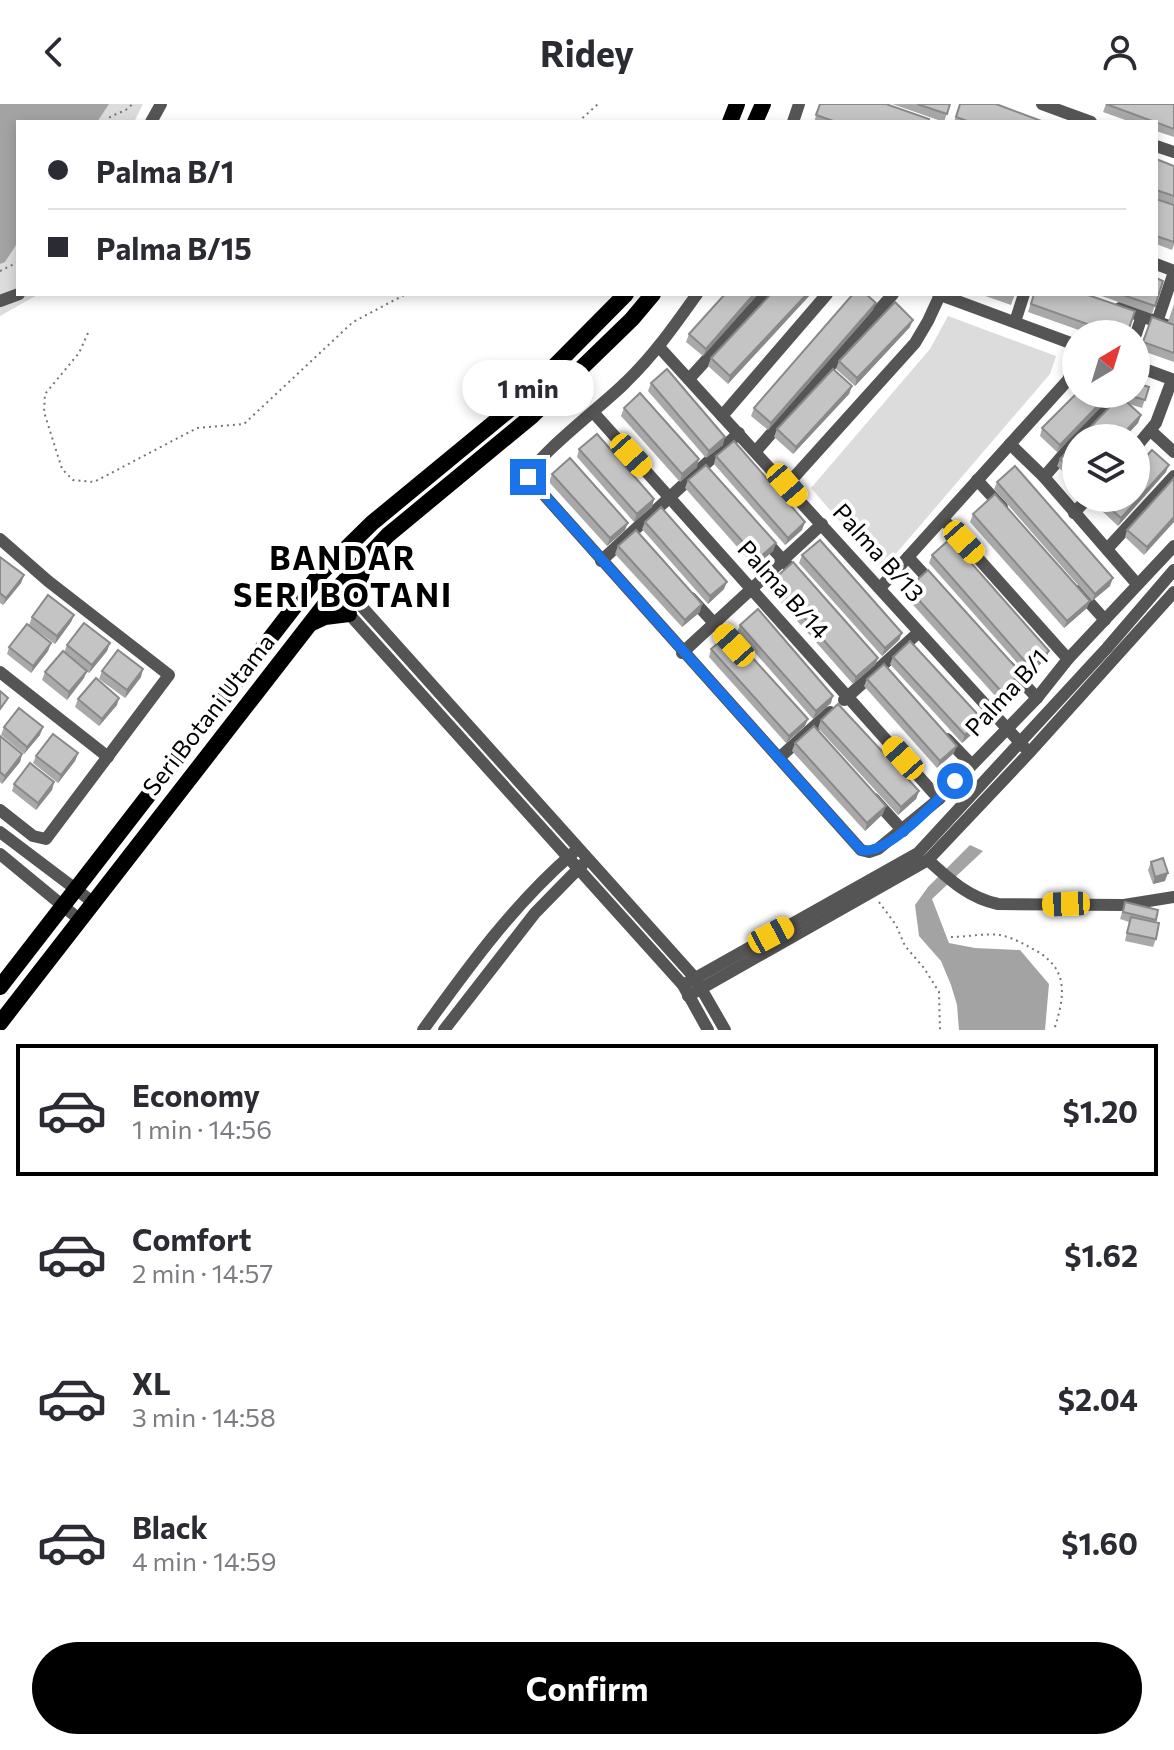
<!DOCTYPE html>
<html lang="en">
<head>
<meta charset="utf-8">
<style>
	body { margin:0; font-family:Commissioner,sans-serif; background:#f2f2f3; color:#2b2b33; height:100vh; display:flex; flex-direction:column; font-size:30px; white-space:nowrap }
	* { box-sizing:border-box; margin:0 }
	p { font-size:26px; color:#7c7c81 }
	.icon { flex:none; width:44px; height:44px; fill:none; stroke:currentColor; stroke-width:2; stroke-linecap:round; stroke-linejoin:round }
	.map { position:relative; height:926px; overflow:hidden }
	.side { display:flex; flex-direction:column; background:#fff; flex:1 }
	.side>* { flex:none }
	.guide { position:absolute; left:16px; top:16px; width:1142px; height:176px; border-radius:0px; box-shadow:0 4px 12px #0003; display:grid; align-content:center; height:176px; padding:0 32px; background:#fff }
	.needle { width:52px; rotate:38deg }
	.tools { position:absolute; left:1062px; top:216px; display:grid; gap:16px }
	.tools a { display:grid; place-items:center; width:88px; height:88px; border-radius:50%; background:#fff; box-shadow:0 4px 12px #0003; font-size:40px }
	.end { position:absolute; width:36px; height:36px; margin:-18px; border:10px solid #1a73e8; background:#fff; box-shadow:0 0 0 4px #fff }
	.from { border-radius:50% }
	.bubble { position:absolute; height:56px; border-radius:28px; background:#fff; box-shadow:0 4px 12px #0003; font-size:26px; font-weight:700; line-height:56px; text-align:center }
	.car { position:absolute; width:24px; height:48px; margin:-24px -12px; border-radius:10px; box-shadow:0 0 6px 2px #0007; background:linear-gradient(#f5c518 24%,#345 0 40%,#f5c518 0 76%,#345 0 86%,#f5c518 0) }
	.guide b { display:flex; align-items:center; gap:28px; height:76px; font-size:30px }
	.guide b+b { border-top:2px solid #e1e1e2 }
	.guide i { width:20px; height:20px; background:#2b2b33 }
	ul { padding:14px 0 0; list-style:none }
	li { display:flex; align-items:center; gap:24px; height:132px; margin:0 16px 12px; padding:0 16px; border:4px solid transparent; border-radius:0px }
	li div { flex:1 }
	li b { display:block; font-size:30px }
	li em { font-style:normal; font-weight:700 }
	li.active { border-color:#000 }
	li>.icon { width:72px; height:72px; stroke-width:1.5 }
	.primary-button { display:flex; gap:16px; margin-top:auto; padding:16px 32px }
	.primary-button a { flex:1; height:92px; border-radius:48px; background:#000; color:#fff; font-size:32px; font-weight:700; line-height:92px; text-align:center }
	header { display:flex; justify-content:space-between; align-items:center; height:104px; padding:0 32px; background:#fff; font-size:36px; font-weight:700 }
	.map>svg:first-child { display:block }
</style>
</head>
<body>
<header><svg class="icon" aria-label="back" viewBox="0 0 24 24"><path d="M15 5l-7 7 7 7"/></svg>Ridey<svg class="icon" aria-label="person" viewBox="0 0 24 24"><circle cx="12" cy="8" r="4"/><path d="M4 21q1-7 8-7t8 7"/></svg></header>
<div class="map">
<svg width="1174" height="926" viewBox="0 0 1174 926">
	<rect width="100%" height="100%" fill="#fff"/>
	<g fill="#dcdcdc">
		<polygon points="0,0 143,0 134,18 18,18 18,190 39,190 0,212"/>
		<polygon points="948,212 1056,252 1050,270 882,466 811,384 930,245"/>
	</g>
	<g fill="#a3a3a3">
		<polygon points="0,0 109,0 97,18 18,18 18,138 5,158 0,160"/>
		<polygon points="970,741 983,747 932,795 949,839 975,844 1020,846 1049,880 1045,926 959,926 957,901 951,881 941,857 919,832 915,801 928,783"/>
	</g>
	<g fill="none" stroke-linecap="round" stroke-linejoin="round">
		<g stroke="#777" stroke-width="2" stroke-dasharray="2 4" stroke-linecap="butt">
			<path d="M105,18C112,8 126,10 132,0"/>
			<polyline points="578,18 598,0"/>
			<polyline points="0,167 18,158"/>
			<polyline points="88,229 79,249 45,290 44,308 62,365 73,376 94,378 197,324 244,320 353,218 406,190"/>
			<polyline points="879,798 896,821 905,842 924,864 939,888 940,926"/>
			<path d="M951,833C966,833 985,829 1000,831C1010,833 1021,838 1029,843C1069,862 1066,889 1054,926"/>
		</g>
		<g stroke="#555" stroke-width="12">
			<polyline points="1042,0 1091,18"/>
			<polyline points="151,18 161,0"/>
			<polyline points="793,18 799,0"/>
			<polyline points="1156,42 1174,48"/>
			<polyline points="1156,160 1174,167"/>
			<path d="M697,190C675,221 654,251 626,278C607,298 534,353 528,373L861,746L869,748L878,745L939,695L1037,594L1068,555L1174,442"/>
			<polyline points="938,190 1076,241"/>
			<polyline points="0,197 19,190"/>
			<polyline points="1120,204 1174,224"/>
			<polyline points="1015,218 1024,190"/>
			<polyline points="1157,218 1174,168"/>
			<polyline points="1136,230 1142,212"/>
			<polyline points="660,244 1024,643"/>
			<polyline points="1136,262 1174,276"/>
			<polyline points="689,275 766,190"/>
			<polyline points="593,308 939,695"/>
			<polyline points="722,312 827,190"/>
			<polyline points="1151,327 1174,348"/>
			<polyline points="1078,334 1115,290"/>
			<polyline points="1010,340 1044,373 1137,480"/>
			<polyline points="1136,343 1156,319 1172,276"/>
			<polyline points="756,347 893,190"/>
			<polyline points="1044,373 1076,336"/>
			<polyline points="977,376 1002,403"/>
			<polyline points="787,381 915,239 928,217 940,191"/>
			<polyline points="1074,409 1088,394"/>
			<polyline points="943,415 1068,555"/>
			<polyline points="763,434 799,474"/>
			<polyline points="0,435 48,477 169,571 46,735 33,732 0,706"/>
			<polyline points="1107,445 1174,372"/>
			<polyline points="908,453 933,480"/>
			<polyline points="601,457 739,329"/>
			<polyline points="880,484 1068,276 1076,256"/>
			<polyline points="337,485 355,495 695,874 725,926"/>
			<polyline points="337,485 349,510 683,881 708,926"/>
			<polyline points="1079,487 1105,516"/>
			<polyline points="691,494 735,542"/>
			<polyline points="682,549 822,420"/>
			<polyline points="1008,562 1037,594"/>
			<polyline points="0,568 108,653"/>
			<polyline points="844,596 919,528"/>
			<polyline points="947,635 971,660"/>
			<polyline points="779,654 830,608"/>
			<polyline points="874,695 903,727"/>
			<polyline points="0,728 94,799"/>
			<polyline points="0,750 80,816"/>
			<path d="M928,756C950,776 969,794 998,800L1124,801L1174,793"/>
			<polyline points="683,881 918,749 1107,544 1174,466"/>
			<polyline points="688,892 928,756 1029,649 1174,488"/>
			<path d="M423,926C469,862 514,800 573,749"/>
			<polyline points="444,926 535,809 583,760"/>
		</g>
		<g stroke="#000" stroke-width="16">
			<polyline points="730,18 737,0"/>
			<polyline points="755,18 763,0"/>
			<polyline points="355,495 364,461"/>
			<polyline points="312,519 325,513 349,510"/>
			<polyline points="0,883 319,471 372,419 520,297 626,190"/>
			<polyline points="0,919 337,485 388,431 532,312 632,215 653,190"/>
		</g>
	</g>
	<g fill="#a9a9a9">
		<polygon points="820,0 928,18 814,18"/>
		<polygon points="892,0 950,0 944,18"/>
		<polygon points="960,0 1044,18 954,18"/>
		<polygon points="1106,0 1174,0 1174,33 1156,27 1156,18 1131,18 1103,8"/>
		<polygon points="1156,55 1174,62 1174,101 1156,94"/>
		<polygon points="1156,95 1174,101 1174,141 1172,146 1156,140"/>
		<polygon points="1163,177 1152,210 1096,190 1156,190"/>
		<polygon points="725,190 758,190 703,252 686,238 689,230"/>
		<polygon points="771,190 728,280 708,262 711,254"/>
		<polygon points="980,190 1015,190 1011,201"/>
		<polygon points="1034,190 1127,230 1090,230 1028,208"/>
		<polygon points="1174,200 1174,220 1168,218"/>
		<polygon points="873,206 768,326 751,312 754,304"/>
		<polygon points="1152,213 1174,221 1174,258 1140,246"/>
		<polygon points="910,223 855,282 836,265 839,257"/>
		<polygon points="651,279 723,341 706,354 648,287"/>
		<polygon points="852,282 849,290 793,350 774,333 777,325"/>
		<polygon points="1149,283 1142,304 1129,300 1141,311 1138,319 1124,334 1080,334 1121,290 1136,290"/>
		<polygon points="1104,300 1057,348 1040,332 1042,324"/>
		<polygon points="624,304 697,363 680,378 621,312"/>
		<polygon points="1076,338 1076,380 1057,362 1060,355"/>
		<polygon points="579,345 654,395 652,403 634,418 577,353"/>
		<polygon points="716,352 802,426 785,441 714,360"/>
		<polygon points="1166,368 1118,422 1102,407 1104,399"/>
		<polygon points="552,370 625,426 607,442 549,378"/>
		<polygon points="1174,374 1144,451 1125,433 1127,426"/>
		<polygon points="688,376 776,439 773,447 755,463 685,384"/>
		<polygon points="997,378 1110,482 1092,497 994,385"/>
		<polygon points="973,410 1087,504 1064,524 970,418"/>
		<polygon points="645,418 724,485 708,500 642,425"/>
		<polygon points="618,442 700,508 682,523 615,450"/>
		<polygon points="802,451 902,529 899,536 882,552 799,459"/>
		<polygon points="932,451 1049,547 1046,555 1028,571 929,459"/>
		<polygon points="0,453 24,471 21,479 3,501 0,499"/>
		<polygon points="772,477 878,554 875,561 853,580 769,485"/>
		<polygon points="908,484 1021,569 1018,576 998,595 905,492"/>
		<polygon points="74,511 71,518 55,540 29,521 32,513"/>
		<polygon points="740,521 831,599 813,615 737,528"/>
		<polygon points="51,539 48,547 31,569 7,550 9,543"/>
		<polygon points="110,539 107,547 89,569 64,548 67,541"/>
		<polygon points="711,545 805,622 786,639 709,553"/>
		<polygon points="893,553 982,615 980,623 962,639 890,560"/>
		<polygon points="102,567 141,573 125,594 99,575"/>
		<polygon points="45,568 84,574 67,596 42,576"/>
		<polygon points="867,575 954,649 937,664 864,582"/>
		<polygon points="78,595 117,601 99,622 75,603"/>
		<polygon points="821,616 919,687 916,695 898,711 818,624"/>
		<polygon points="4,623 40,631 24,650 1,631"/>
		<polygon points="0,632 22,650 20,658 2,680 0,678"/>
		<polygon points="795,639 883,710 865,727 792,647"/>
		<polygon points="78,649 75,657 58,679 33,659 36,652"/>
		<polygon points="54,678 52,686 36,706 12,687 14,680"/>
		<polygon points="1151,758 1165,777 1153,780 1148,766"/>
		<polygon points="1125,798 1158,806 1155,818 1156,835 1153,843 1125,837 1129,818 1120,815"/>
	</g>
	<g fill="#898989">
		<polygon points="754,190 758,190 703,252 706,245"/>
		<polygon points="807,190 811,190 728,280 730,272"/>
		<polygon points="876,199 873,206 768,326 771,319"/>
		<polygon points="913,216 910,223 855,282 857,274"/>
		<polygon points="852,282 849,290 793,350 796,343"/>
		<polygon points="1107,292 1104,300 1057,348 1060,341"/>
		<polygon points="1141,311 1138,319 1124,334 1119,334"/>
		<polygon points="725,333 723,341 706,354 709,347"/>
		<polygon points="699,355 697,363 680,378 682,370"/>
		<polygon points="1169,361 1166,368 1118,422 1121,414"/>
		<polygon points="654,395 652,403 634,418 637,410"/>
		<polygon points="1174,413 1174,418 1144,451 1147,443"/>
		<polygon points="805,418 802,426 785,441 788,434"/>
		<polygon points="628,419 625,426 607,442 610,434"/>
		<polygon points="776,439 773,447 755,463 758,455"/>
		<polygon points="24,471 21,479 3,501 6,494"/>
		<polygon points="1113,474 1110,482 1092,497 1095,490"/>
		<polygon points="727,478 724,485 708,500 710,492"/>
		<polygon points="1090,497 1087,504 1064,524 1067,517"/>
		<polygon points="702,500 700,508 682,523 685,516"/>
		<polygon points="74,511 71,518 55,540 57,532"/>
		<polygon points="902,529 899,536 882,552 885,544"/>
		<polygon points="51,539 48,547 31,569 33,562"/>
		<polygon points="110,539 107,547 89,569 92,561"/>
		<polygon points="1049,547 1046,555 1028,571 1030,563"/>
		<polygon points="878,554 875,561 853,580 856,573"/>
		<polygon points="143,565 141,573 125,594 127,586"/>
		<polygon points="87,567 84,574 67,596 69,588"/>
		<polygon points="1021,569 1018,576 998,595 1001,587"/>
		<polygon points="833,592 831,599 813,615 816,607"/>
		<polygon points="119,594 117,601 99,622 102,615"/>
		<polygon points="808,615 805,622 786,639 789,632"/>
		<polygon points="982,615 980,623 962,639 965,631"/>
		<polygon points="43,623 40,631 24,650 27,643"/>
		<polygon points="957,642 954,649 937,664 940,657"/>
		<polygon points="78,649 75,657 58,679 61,671"/>
		<polygon points="22,650 20,658 2,680 5,672"/>
		<polygon points="54,678 52,686 36,706 38,699"/>
		<polygon points="919,687 916,695 898,711 901,703"/>
		<polygon points="886,702 883,710 865,727 867,719"/>
		<polygon points="1168,769 1165,777 1153,780 1155,773"/>
	</g>
	<g fill="#c4c4c4" stroke="#898989" stroke-width="2">
		<polygon points="820,0 886,0 929,15 928,18 836,18 816,11"/>
		<polygon points="917,0 950,0 947,10"/>
		<polygon points="960,0 996,0 1044,18 970,18 956,13"/>
		<polygon points="1106,0 1174,0 1174,25"/>
		<polygon points="1156,55 1174,62 1174,92 1156,86"/>
		<polygon points="1156,95 1174,101 1174,138 1156,132"/>
		<polygon points="1156,174 1163,177 1155,202 1120,190 1156,190"/>
		<polygon points="725,190 754,190 706,245 689,230"/>
		<polygon points="771,190 807,190 730,272 711,254"/>
		<polygon points="853,190 866,190 876,199 771,319 754,304"/>
		<polygon points="1034,190 1085,190 1135,207 1127,230 1115,230 1031,200"/>
		<polygon points="895,198 913,216 857,274 839,257"/>
		<polygon points="1152,213 1174,221 1174,249 1143,238"/>
		<polygon points="667,265 725,333 709,347 651,279"/>
		<polygon points="833,265 852,282 796,343 777,325"/>
		<polygon points="1136,279 1149,283 1145,296 1124,290 1136,290"/>
		<polygon points="640,289 699,355 682,370 624,304"/>
		<polygon points="1076,290 1105,290 1107,292 1060,341 1042,324"/>
		<polygon points="1120,292 1141,311 1119,334 1080,334"/>
		<polygon points="597,330 654,395 637,410 579,345"/>
		<polygon points="734,337 805,418 788,434 716,352"/>
		<polygon points="1076,338 1076,370 1060,355"/>
		<polygon points="1152,346 1169,361 1121,414 1104,399 1109,394 1136,394 1136,364"/>
		<polygon points="570,354 628,419 610,434 552,370"/>
		<polygon points="706,361 776,439 758,455 688,376"/>
		<polygon points="1015,362 1113,474 1095,490 997,378"/>
		<polygon points="1174,374 1174,413 1147,443 1127,426"/>
		<polygon points="995,390 1090,497 1067,517 973,410"/>
		<polygon points="661,403 727,478 710,492 645,418"/>
		<polygon points="636,426 702,500 685,516 618,442"/>
		<polygon points="950,435 1049,547 1030,563 932,451"/>
		<polygon points="820,436 902,529 885,544 802,451"/>
		<polygon points="0,453 24,471 6,494 0,489"/>
		<polygon points="793,458 878,554 856,573 772,477"/>
		<polygon points="928,466 1021,569 1001,587 908,484"/>
		<polygon points="48,491 74,511 57,532 32,513"/>
		<polygon points="758,505 833,592 816,607 740,521"/>
		<polygon points="84,519 110,539 92,561 67,541"/>
		<polygon points="27,520 51,539 33,562 9,543"/>
		<polygon points="730,529 808,615 789,632 711,545"/>
		<polygon points="910,537 982,615 965,631 893,553"/>
		<polygon points="118,546 143,565 127,586 102,567"/>
		<polygon points="63,547 87,567 69,588 45,568"/>
		<polygon points="884,560 957,642 940,657 867,575"/>
		<polygon points="96,574 119,594 102,615 78,595"/>
		<polygon points="0,587 8,594 0,605"/>
		<polygon points="838,600 919,687 901,703 821,616"/>
		<polygon points="19,604 43,623 27,643 4,623"/>
		<polygon points="814,622 886,702 867,719 795,639"/>
		<polygon points="53,630 78,649 61,671 36,652"/>
		<polygon points="0,632 22,650 5,672 0,668"/>
		<polygon points="30,659 54,678 38,699 14,680"/>
		<polygon points="1163,754 1168,769 1155,773 1151,758"/>
		<polygon points="1125,798 1158,806 1156,816 1123,808"/>
		<polygon points="1131,813 1159,819 1156,835 1127,829"/>
	</g>
	<g fill="none" stroke-linecap="round" stroke-linejoin="round">
		<path stroke="#1a73e8" stroke-width="10" d="M528,373L861,746C886,753 938,696 955,677"/>
	</g>
	<g text-anchor="middle" stroke-width="8" stroke-linejoin="round" paint-order="stroke">
		<g font-size="24" fill="#000" stroke="#fff">
			<text transform="translate(878 449) rotate(48)" y="8">Palma B/13</text>
			<text transform="translate(783 486) rotate(48)" y="8">Palma B/14</text>
			<text transform="translate(1007 589) rotate(-47)" y="8">Palma B/1</text>
			<text transform="translate(209 611) rotate(-52)" y="8">Seri Botani Utama</text>
		</g>
		<g font-size="32" font-weight="bold" letter-spacing="2" fill="#000" stroke="#fff">
			<text x="343" y="466">BANDAR<tspan x="343" dy="37">SERI BOTANI</tspan></text>
		</g>
	</g>
</svg>
<div class="tools">
<a><svg class="needle" viewBox="-14 -14 28 28"><path d="M0-13l5 13h-10z" fill="#e53935"/><path d="M0 13l5-13h-10z" fill="#7c7c81"/></svg></a>
<a><svg class="icon" aria-label="layers" viewBox="0 0 24 24"><path d="M12 4l9 5-9 5-9-5zM3 14l9 5 9-5"/></svg></a>
</div>
<i class="end from" style="left:955px;top:677px"></i>
<i class="end" style="left:528px;top:373px"></i>
<div class="bubble" style="left:462px;top:256px;width:132px">1 min</div>
<i class="car" style="left:631px;top:351px;rotate:138deg"></i>
<i class="car" style="left:787px;top:381px;rotate:139deg"></i>
<i class="car" style="left:964px;top:438px;rotate:138deg"></i>
<i class="car" style="left:734px;top:541px;rotate:318deg"></i>
<i class="car" style="left:903px;top:654px;rotate:318deg"></i>
<i class="car" style="left:1066px;top:800px;rotate:268deg"></i>
<i class="car" style="left:771px;top:831px;rotate:62deg"></i>
<div class="guide">
<b><i class="from"></i>Palma B/1</b>
<b><i></i>Palma B/15</b>
</div>
</div>
<section class="side">
<ul>
<li class="active"><svg class="icon" aria-label="car" viewBox="0 0 24 24"><path d="M5 17H2v-5l4-1 3-4h7l3 4 3 1v5h-3M9 17h6M6 11h13"/><circle cx="7" cy="17" r="2"/><circle cx="17" cy="17" r="2"/></svg><div><b>Economy</b><p>1 min · 14:56</p></div><em>$1.20</em></li>
<li><svg class="icon" aria-label="car" viewBox="0 0 24 24"><path d="M5 17H2v-5l4-1 3-4h7l3 4 3 1v5h-3M9 17h6M6 11h13"/><circle cx="7" cy="17" r="2"/><circle cx="17" cy="17" r="2"/></svg><div><b>Comfort</b><p>2 min · 14:57</p></div><em>$1.62</em></li>
<li><svg class="icon" aria-label="car" viewBox="0 0 24 24"><path d="M5 17H2v-5l4-1 3-4h7l3 4 3 1v5h-3M9 17h6M6 11h13"/><circle cx="7" cy="17" r="2"/><circle cx="17" cy="17" r="2"/></svg><div><b>XL</b><p>3 min · 14:58</p></div><em>$2.04</em></li>
<li><svg class="icon" aria-label="car" viewBox="0 0 24 24"><path d="M5 17H2v-5l4-1 3-4h7l3 4 3 1v5h-3M9 17h6M6 11h13"/><circle cx="7" cy="17" r="2"/><circle cx="17" cy="17" r="2"/></svg><div><b>Black</b><p>4 min · 14:59</p></div><em>$1.60</em></li>
</ul>
<div class="primary-button"><a>Confirm</a></div>
</section>
</body>
</html>
